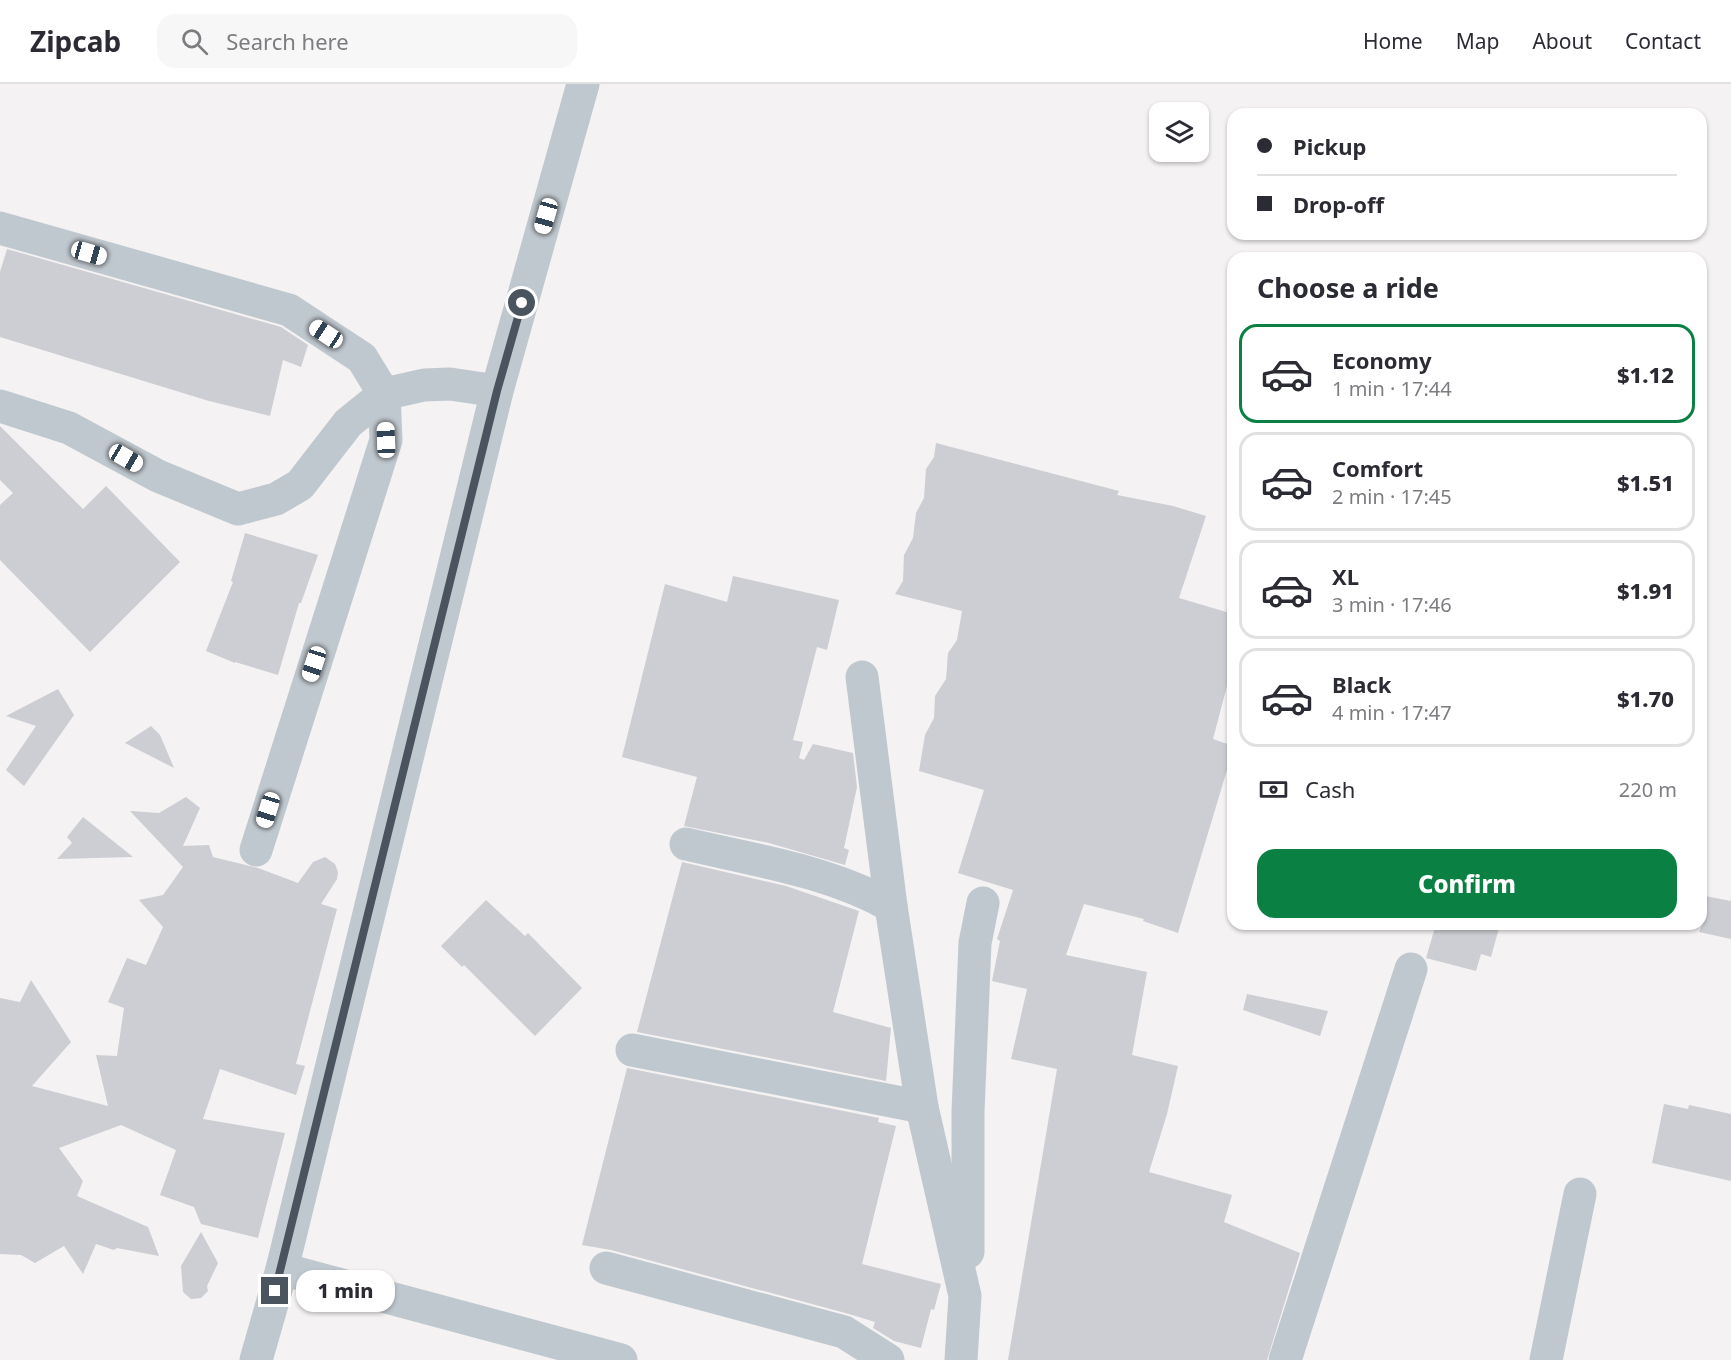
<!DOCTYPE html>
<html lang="en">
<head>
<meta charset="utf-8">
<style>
	body { margin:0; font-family:"Noto Sans",sans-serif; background:#f7f7f7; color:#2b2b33; height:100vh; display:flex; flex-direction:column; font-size:22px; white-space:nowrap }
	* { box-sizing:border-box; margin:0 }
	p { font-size:20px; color:#7c7c81 }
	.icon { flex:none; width:33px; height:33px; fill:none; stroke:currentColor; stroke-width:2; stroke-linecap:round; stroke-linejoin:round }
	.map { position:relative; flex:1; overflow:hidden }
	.details { position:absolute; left:1227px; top:168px; width:480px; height:678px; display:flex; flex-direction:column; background:#fff; border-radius:18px; box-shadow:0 2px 4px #0004 }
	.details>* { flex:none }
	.banner { position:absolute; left:1227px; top:24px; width:480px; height:132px; border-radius:18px; box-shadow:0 2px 4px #0004; display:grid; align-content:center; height:132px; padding:0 30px; background:#fff }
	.fabs { position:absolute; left:1149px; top:18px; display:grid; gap:12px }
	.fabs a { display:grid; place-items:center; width:60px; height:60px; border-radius:12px; background:#fff; box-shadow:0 2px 4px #0004; font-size:30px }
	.end { position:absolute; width:27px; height:27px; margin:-14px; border:8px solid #4a545e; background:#fff; box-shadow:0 0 0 3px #fff }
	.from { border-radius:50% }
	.bubble { position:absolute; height:42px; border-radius:18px; background:#fff; box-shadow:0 2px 4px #0004; font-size:20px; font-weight:800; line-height:42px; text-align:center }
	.car { position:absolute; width:18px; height:36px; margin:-18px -9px; border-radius:8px; box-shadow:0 0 4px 2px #0007; background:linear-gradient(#fff 24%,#345 0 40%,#fff 0 76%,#345 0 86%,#fff 0) }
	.banner b { display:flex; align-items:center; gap:21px; height:57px; font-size:22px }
	.banner b+b { border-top:2px solid #e1e1e2 }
	.banner i { width:15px; height:15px; background:#2b2b33 }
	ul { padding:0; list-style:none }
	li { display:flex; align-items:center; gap:18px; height:99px; margin:0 12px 9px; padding:0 18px; border:3px solid #e1e1e2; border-radius:18px }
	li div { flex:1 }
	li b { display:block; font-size:22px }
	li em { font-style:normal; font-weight:800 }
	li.current { border-color:#0b8043 }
	li>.icon { width:54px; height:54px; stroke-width:1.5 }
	h2 { padding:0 30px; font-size:27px; line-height:72px }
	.pay { display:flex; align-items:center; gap:15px; height:66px; padding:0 30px; font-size:22px }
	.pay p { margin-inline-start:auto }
	.primary-button { display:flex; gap:12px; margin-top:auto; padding:12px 30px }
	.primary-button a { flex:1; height:69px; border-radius:18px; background:#0b8043; color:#fff; font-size:24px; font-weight:800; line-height:69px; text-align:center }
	header { display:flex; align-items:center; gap:36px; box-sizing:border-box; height:84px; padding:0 30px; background:#fff; border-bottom:2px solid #e1e1e2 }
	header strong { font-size:28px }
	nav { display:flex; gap:33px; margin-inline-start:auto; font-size:21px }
	.search { width:420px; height:54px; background:#f7f7f7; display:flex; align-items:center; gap:15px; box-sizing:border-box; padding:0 21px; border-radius:18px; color:#7c7c81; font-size:22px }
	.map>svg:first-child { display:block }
</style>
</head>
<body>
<header>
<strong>Zipcab</strong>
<div class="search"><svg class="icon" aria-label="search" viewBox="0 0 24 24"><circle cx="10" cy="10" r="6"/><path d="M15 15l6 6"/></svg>Search here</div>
<nav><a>Home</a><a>Map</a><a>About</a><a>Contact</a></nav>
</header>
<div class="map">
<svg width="1731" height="1276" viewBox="0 0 1731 1276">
	<rect width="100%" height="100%" fill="#f4f2f2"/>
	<g fill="#ccced3">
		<polygon points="7,165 281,243 308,261 301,283 283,276 270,332 209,317 0,253 0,188"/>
		<polygon points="0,342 83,425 106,402 180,478 90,568 0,476 0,421 13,409 0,396"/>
		<polygon points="936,359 1119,407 1117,411 1173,422 1206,432 1179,514 1233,530 1233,579 1213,655 1233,662 1233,666 1178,849 1143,837 1144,835 1084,820 1066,871 1147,888 1132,971 1178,982 1167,1030 1149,1088 1232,1111 1224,1138 1300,1169 1267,1276 1008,1276 1057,985 1011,975 1027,905 992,897 1000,857 997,855 1013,806 958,789 984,706 919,687 925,651 934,634 935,612 946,595 948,569 957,556 962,527 895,510 903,497 904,471 913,454 916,429 924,414 926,385 934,373"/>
		<polygon points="245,449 318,471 301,519 299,519 278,591 235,578 235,579 206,567 233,498 231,497"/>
		<polygon points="733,492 839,516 827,566 817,563 793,656 803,658 799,674 804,676 813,660 853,669 857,703 844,764 849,766 845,781 769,759 684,742 697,693 622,673 665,500 727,518"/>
		<polygon points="58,605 74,631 24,702 6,686 36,642 6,632"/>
		<polygon points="151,642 160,651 174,684 125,659"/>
		<polygon points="186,713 200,724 183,762 209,761 213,773 258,784 298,799 313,778 325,773 335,780 338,788 337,795 321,820 337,825 296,980 305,982 296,1011 220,985 203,1035 285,1049 258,1154 201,1140 194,1123 160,1111 176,1066 121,1041 59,1064 83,1097 77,1112 148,1143 159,1172 117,1164 114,1166 96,1160 83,1190 64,1162 35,1179 21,1171 0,1170 0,914 20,918 31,896 71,958 32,1002 108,1022 96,971 117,972 124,924 108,918 127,874 146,881 163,843 139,816 163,811 183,783 130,727 159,729"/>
		<polygon points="83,733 133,773 57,775 72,759 67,753"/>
		<polygon points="682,778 786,802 859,827 833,928 891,944 886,997 637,948"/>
		<polygon points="1705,812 1731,817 1731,855 1699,848 1706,832"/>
		<polygon points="486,816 525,852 528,849 582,904 535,952 464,881 462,883 441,862"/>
		<polygon points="1436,840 1483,840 1499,844 1491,873 1481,870 1476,887 1426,874"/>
		<polygon points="1247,910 1328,927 1320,952 1243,926"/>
		<polygon points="627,984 879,1034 878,1038 896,1042 862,1180 941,1200 934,1226 931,1225 921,1264 894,1257 873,1244 875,1238 849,1230 611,1166 582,1161"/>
		<polygon points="1664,1020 1688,1025 1689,1021 1731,1030 1731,1097 1652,1079"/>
		<polygon points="201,1148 218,1179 207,1202 208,1207 201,1214 191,1215 183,1208 181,1182"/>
	</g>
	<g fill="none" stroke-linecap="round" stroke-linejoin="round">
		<g stroke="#c0c8cf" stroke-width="33">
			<polyline points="0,144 289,226 362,274 384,310 386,356 256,766"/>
			<polyline points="0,322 69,344 158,392 238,425 276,415 300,401 348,339 384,310 424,301 450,300 497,307"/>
			<polyline points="862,593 891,822 922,1023 965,1212 961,1276"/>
			<path d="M686,760C754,776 829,787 891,822"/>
			<polyline points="632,966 922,1023"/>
			<polyline points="968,1168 968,1028 975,859 983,819"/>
			<polyline points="606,1184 844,1248 888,1276"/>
			<polyline points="282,1185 621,1276"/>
			<polyline points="256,1276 282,1185 497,307 583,0"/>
			<polyline points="1285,1276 1411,885"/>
			<polyline points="1546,1276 1580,1110"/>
		</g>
	</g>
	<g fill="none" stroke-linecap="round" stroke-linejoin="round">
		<polyline stroke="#4a545e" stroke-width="8" points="275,1207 497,307 522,219"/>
	</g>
</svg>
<div class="fabs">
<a><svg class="icon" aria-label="layers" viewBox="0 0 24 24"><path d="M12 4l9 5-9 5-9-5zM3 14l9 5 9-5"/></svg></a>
</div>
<i class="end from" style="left:522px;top:219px"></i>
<i class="end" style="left:275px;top:1207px"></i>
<div class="bubble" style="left:296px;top:1186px;width:99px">1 min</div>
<i class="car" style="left:546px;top:132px;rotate:196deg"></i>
<i class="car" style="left:89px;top:169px;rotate:106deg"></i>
<i class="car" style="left:326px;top:250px;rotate:303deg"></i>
<i class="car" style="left:386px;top:356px;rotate:358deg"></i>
<i class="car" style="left:126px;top:374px;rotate:120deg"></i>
<i class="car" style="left:314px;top:580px;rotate:198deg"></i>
<i class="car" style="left:268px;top:726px;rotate:197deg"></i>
<div class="banner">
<b><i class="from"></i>Pickup</b>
<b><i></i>Drop-off</b>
</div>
<section class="details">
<h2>Choose a ride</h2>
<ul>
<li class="current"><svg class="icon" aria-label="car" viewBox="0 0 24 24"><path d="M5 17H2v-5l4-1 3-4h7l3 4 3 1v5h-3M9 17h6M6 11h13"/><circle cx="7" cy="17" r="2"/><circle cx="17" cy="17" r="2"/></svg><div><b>Economy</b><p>1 min · 17:44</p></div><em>$1.12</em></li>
<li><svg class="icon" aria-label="car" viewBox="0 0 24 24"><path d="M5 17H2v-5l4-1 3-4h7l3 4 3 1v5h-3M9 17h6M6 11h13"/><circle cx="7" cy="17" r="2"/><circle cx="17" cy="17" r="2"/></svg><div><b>Comfort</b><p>2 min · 17:45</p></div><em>$1.51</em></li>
<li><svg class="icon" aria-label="car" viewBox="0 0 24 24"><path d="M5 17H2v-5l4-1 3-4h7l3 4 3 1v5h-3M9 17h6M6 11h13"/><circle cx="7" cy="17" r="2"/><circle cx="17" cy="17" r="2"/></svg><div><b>XL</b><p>3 min · 17:46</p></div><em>$1.91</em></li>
<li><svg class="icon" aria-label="car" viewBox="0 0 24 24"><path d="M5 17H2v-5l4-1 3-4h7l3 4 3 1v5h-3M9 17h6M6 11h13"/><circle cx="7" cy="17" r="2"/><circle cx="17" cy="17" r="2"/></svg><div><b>Black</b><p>4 min · 17:47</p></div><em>$1.70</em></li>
</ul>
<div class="pay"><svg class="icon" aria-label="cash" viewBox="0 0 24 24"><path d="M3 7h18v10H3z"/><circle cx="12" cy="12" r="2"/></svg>Cash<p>220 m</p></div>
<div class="primary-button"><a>Confirm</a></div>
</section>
</div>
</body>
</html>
